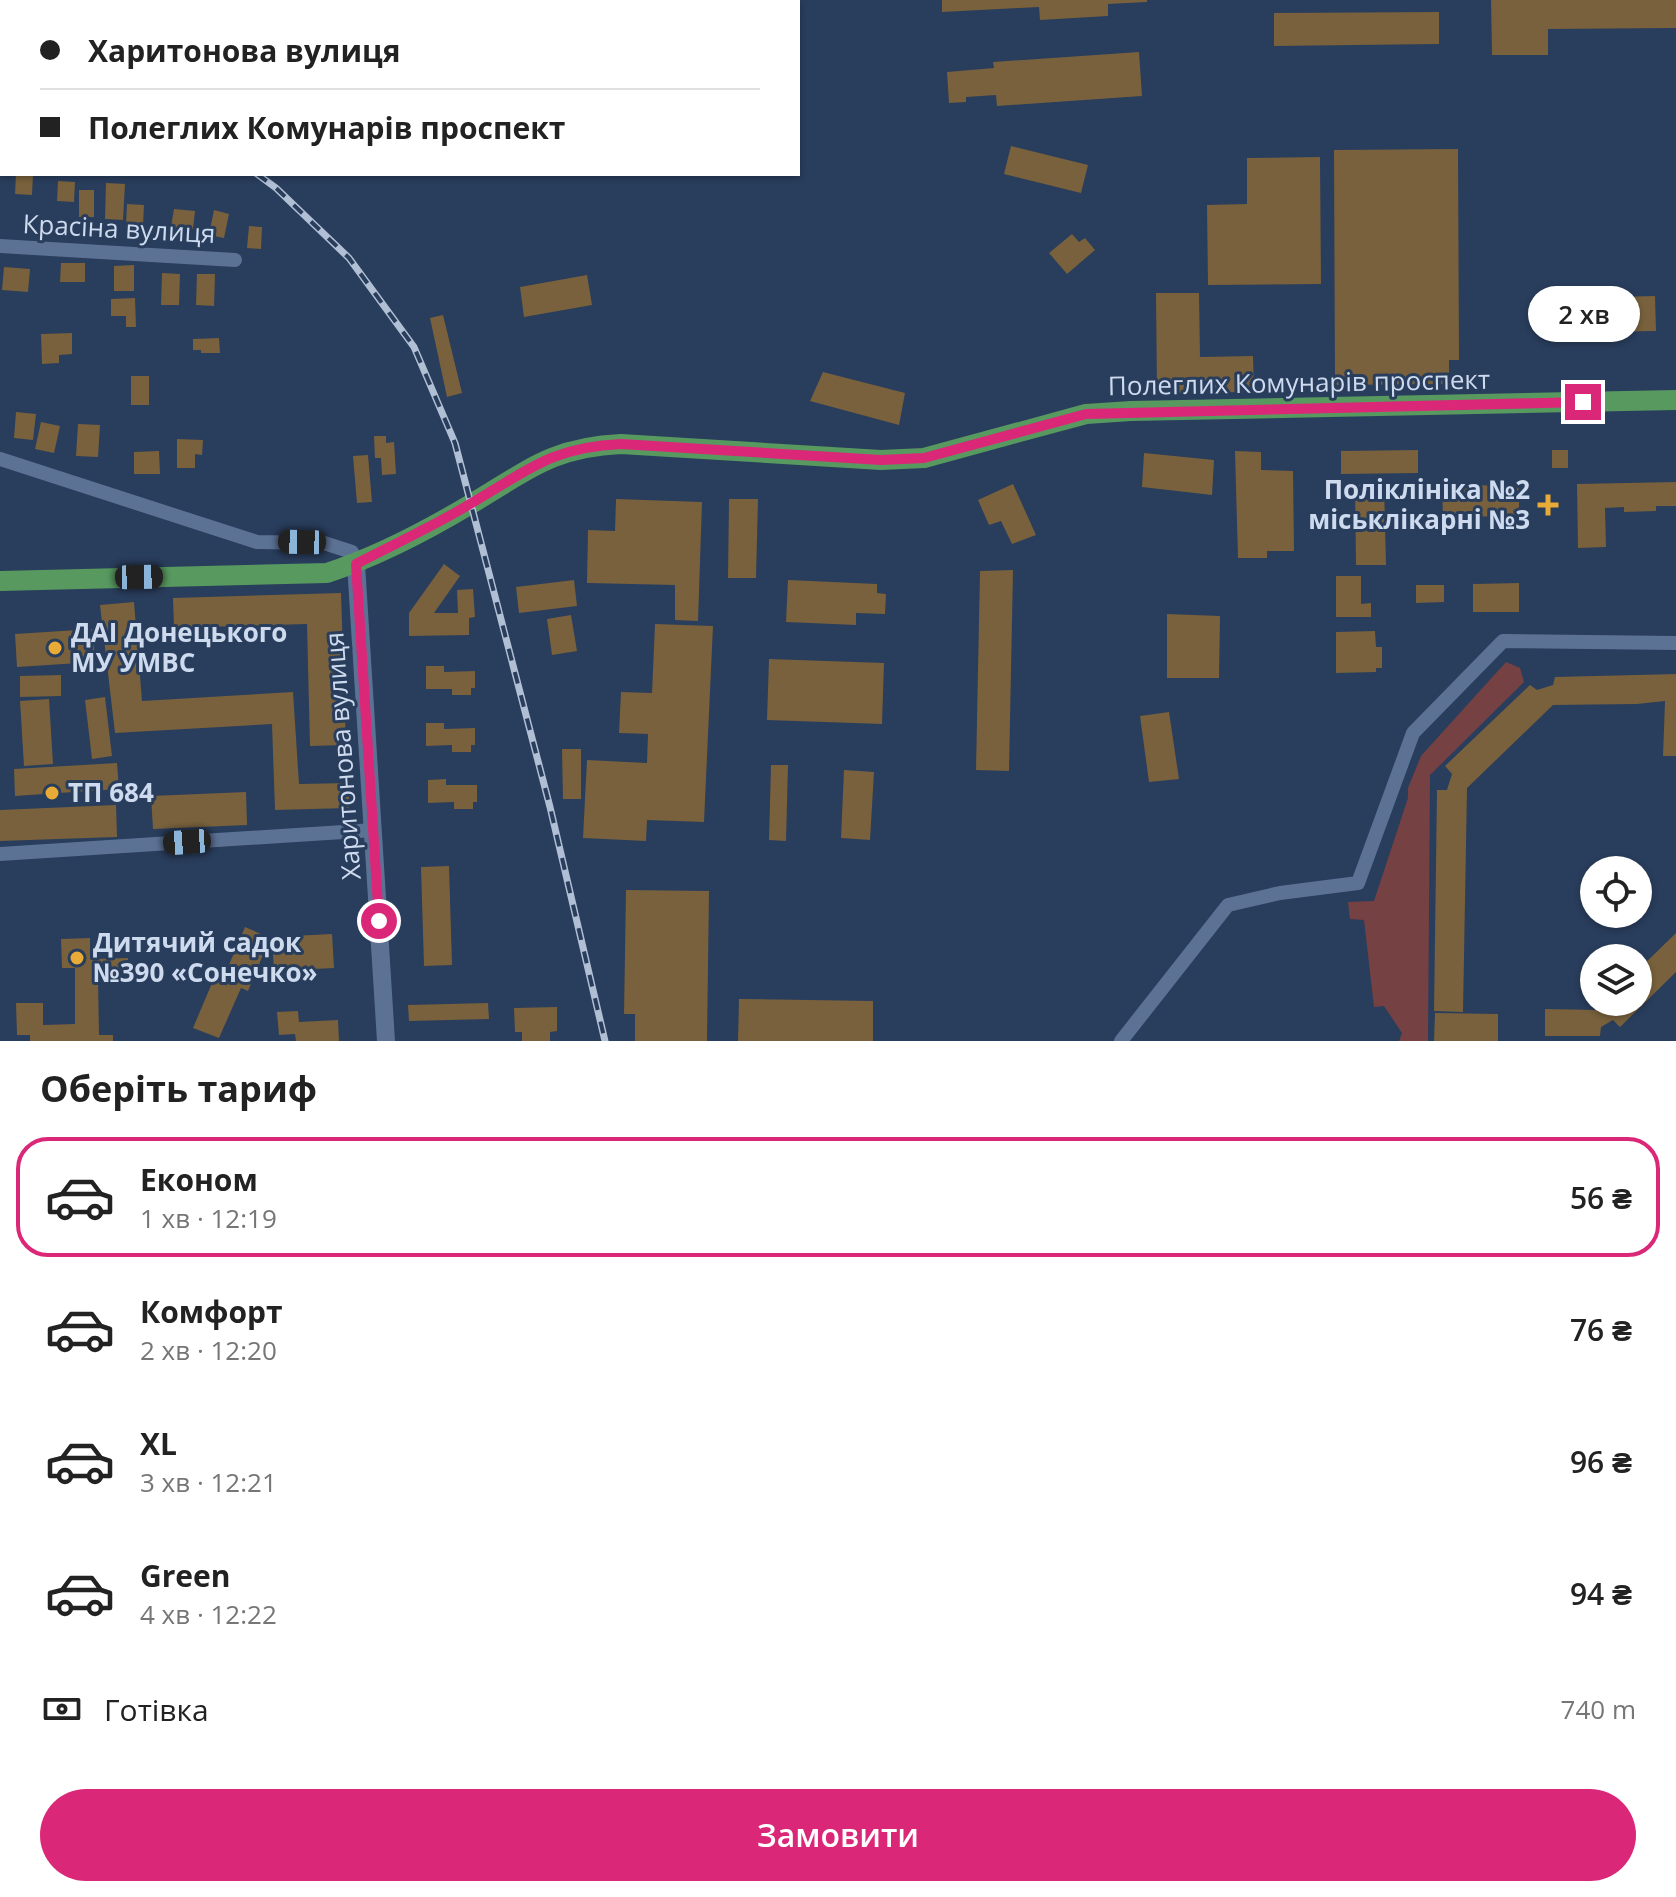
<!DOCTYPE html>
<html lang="uk">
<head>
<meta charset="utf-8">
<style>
	body { margin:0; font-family:"Open Sans",sans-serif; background:#f2f2f2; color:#222; height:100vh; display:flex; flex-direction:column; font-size:30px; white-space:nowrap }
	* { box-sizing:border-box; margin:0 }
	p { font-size:26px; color:#767676 }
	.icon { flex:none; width:44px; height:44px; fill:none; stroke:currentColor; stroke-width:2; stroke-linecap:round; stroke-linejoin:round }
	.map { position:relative; height:1041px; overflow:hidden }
	.panel { display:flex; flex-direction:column; background:#fff; flex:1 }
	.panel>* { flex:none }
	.guide { position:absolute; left:0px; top:0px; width:800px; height:176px; box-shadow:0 2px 6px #0004; display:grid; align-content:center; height:176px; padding:0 40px; background:#fff }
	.fabs { position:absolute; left:1580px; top:856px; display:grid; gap:16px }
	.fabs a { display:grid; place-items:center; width:72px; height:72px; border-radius:50%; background:#fff; box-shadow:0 2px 6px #0004; font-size:40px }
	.end { position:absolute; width:36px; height:36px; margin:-18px; border:10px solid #db2777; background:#fff; box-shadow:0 0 0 4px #fff }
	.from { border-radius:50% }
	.bubble { position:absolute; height:56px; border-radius:28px; background:#fff; box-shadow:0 2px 6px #0004; font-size:26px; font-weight:600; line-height:56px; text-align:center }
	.car { position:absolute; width:24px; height:48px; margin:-24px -12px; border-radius:10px; box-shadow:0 0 6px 2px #0007; background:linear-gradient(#222 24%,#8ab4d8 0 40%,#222 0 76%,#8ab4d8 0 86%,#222 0) }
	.guide b { display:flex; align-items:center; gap:28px; height:76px; font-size:30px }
	.guide b+b { border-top:2px solid #e0e0e0 }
	.guide i { width:20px; height:20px; background:#222 }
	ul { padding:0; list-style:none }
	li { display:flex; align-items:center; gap:24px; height:120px; margin:0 16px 12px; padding:0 24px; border:4px solid transparent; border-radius:32px }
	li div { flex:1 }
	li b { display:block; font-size:30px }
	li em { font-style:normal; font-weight:600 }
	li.on { border-color:#db2777 }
	li>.icon { width:72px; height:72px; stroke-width:1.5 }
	h2 { padding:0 40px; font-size:36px; line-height:96px }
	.pay { display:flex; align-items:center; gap:20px; height:88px; padding:0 40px; font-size:30px }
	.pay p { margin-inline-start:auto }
	.cta { display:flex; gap:16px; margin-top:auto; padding:16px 40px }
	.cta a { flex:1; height:92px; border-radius:48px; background:#db2777; color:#fff; font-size:32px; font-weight:600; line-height:92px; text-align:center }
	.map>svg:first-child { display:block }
</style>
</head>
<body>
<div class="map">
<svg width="1676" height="1041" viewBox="0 0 1676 1041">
	<rect width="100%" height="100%" fill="#293d5c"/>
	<polygon fill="#764142" points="1506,662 1520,668 1524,682 1430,775 1428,1041 1399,1041 1402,1033 1384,1006 1374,1007 1364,920 1350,919 1348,902 1374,901 1408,798 1408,788 1421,756"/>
	<g fill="#78613c">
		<polygon points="942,0 1147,0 1147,2 1108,4 1108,16 1040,20 1039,7 942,12"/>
		<polygon points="1491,0 1676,0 1676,28 1548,29 1548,55 1492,55"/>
		<polygon points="1439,12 1439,44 1274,46 1274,13"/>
		<polygon points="1139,52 1142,96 997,106 996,95 966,97 966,102 949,103 947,72 994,68 993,62"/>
		<polygon points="1011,146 1088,165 1081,193 1004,174"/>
		<polygon points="1458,149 1459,360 1449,360 1449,384 1335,385 1334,150"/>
		<polygon points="1320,157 1321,284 1208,285 1207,205 1247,204 1247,158"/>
		<polygon points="16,174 33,174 32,195 15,194"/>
		<polygon points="58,181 75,182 74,202 57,201"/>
		<polygon points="106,183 125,184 123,220 105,219"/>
		<rect x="79" y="190" width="15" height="27"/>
		<polygon points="127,204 144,205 143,226 126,225"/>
		<polygon points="174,209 195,211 193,229 171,227"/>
		<polygon points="214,210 229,214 224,238 209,235"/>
		<polygon points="249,226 262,227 261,249 247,248"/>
		<polygon points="1072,234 1079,242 1085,238 1095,250 1067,274 1049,253"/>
		<polygon points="61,263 85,263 85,282 60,282"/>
		<polygon points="134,265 134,291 114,291 114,266"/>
		<polygon points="4,267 30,269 28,292 2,290"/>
		<polygon points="162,273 180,274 179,305 161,305"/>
		<polygon points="197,274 215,274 214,306 196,305"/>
		<polygon points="587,275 592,305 524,317 520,287"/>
		<polygon points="1156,293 1199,293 1200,357 1253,356 1254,392 1157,393"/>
		<polygon points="1655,296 1656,331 1538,333 1538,299"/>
		<polygon points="135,298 136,327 126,327 126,316 111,316 111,299"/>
		<polygon points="443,315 462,393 447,397 430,318"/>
		<polygon points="72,333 72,354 59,355 59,363 42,364 41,334"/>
		<polygon points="219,338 220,353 201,353 201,350 193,350 193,339"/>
		<polygon points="823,372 905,393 899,425 810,401"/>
		<rect x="131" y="376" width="18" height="29"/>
		<polygon points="16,412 36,414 33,440 14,438"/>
		<polygon points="41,422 60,426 54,453 35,449"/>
		<polygon points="78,424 100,425 98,457 76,456"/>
		<polygon points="374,436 386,436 386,443 394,442 396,474 382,475 381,458 375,458"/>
		<polygon points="177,439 203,440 202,455 195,454 195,468 177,468"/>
		<polygon points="1418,450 1418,473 1341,474 1341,451"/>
		<rect x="1552" y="450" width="16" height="18"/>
		<polygon points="159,451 160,474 134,474 134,452"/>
		<polygon points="1235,451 1261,452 1261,470 1293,471 1294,551 1267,551 1267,558 1238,558"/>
		<polygon points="1144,453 1214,460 1212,495 1142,487"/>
		<polygon points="368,455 372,502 357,503 353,456"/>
		<polygon points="1676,482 1676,506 1656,506 1656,511 1624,512 1624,507 1605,508 1606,547 1578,548 1577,484"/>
		<polygon points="1013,484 1036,535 1012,544 1001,521 989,525 978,500"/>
		<polygon points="1384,484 1386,565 1356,565 1355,485"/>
		<polygon points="1519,485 1519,516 1443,517 1442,486"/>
		<polygon points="616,499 702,502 698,621 675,620 675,585 587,583 588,530 615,531"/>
		<polygon points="729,499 758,499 756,578 728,578"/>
		<polygon points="444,564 460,576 434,613 458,613 457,590 473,589 475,617 469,618 469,635 409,636 409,613"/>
		<polygon points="1013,570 1009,771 976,770 980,571"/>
		<polygon points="1336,576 1361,576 1361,604 1371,603 1371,617 1336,617"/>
		<polygon points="574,580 577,606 519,613 516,587"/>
		<polygon points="788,580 877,584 877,593 886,594 885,614 856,613 856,625 786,622"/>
		<polygon points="1519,583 1519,612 1473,612 1473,584"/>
		<polygon points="1416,585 1444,585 1444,602 1416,603"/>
		<polygon points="341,593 346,745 310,746 307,624 174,628 173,598"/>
		<polygon points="134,602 142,701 293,692 299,784 349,783 349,808 275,810 272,724 115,733 100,605"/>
		<polygon points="1167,614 1220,616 1219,678 1167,678"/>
		<polygon points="571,615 577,651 552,655 547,619"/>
		<polygon points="655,624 713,626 704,822 647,820 646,841 583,838 587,760 647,763 648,734 619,733 621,692 652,693"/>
		<polygon points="93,629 95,662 17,667 15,634"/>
		<polygon points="1375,631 1376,647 1382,647 1382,668 1376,668 1376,672 1336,673 1336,632"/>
		<polygon points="769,659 884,663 882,724 767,720"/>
		<polygon points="426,666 444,666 444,672 475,671 475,688 471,688 471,695 452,695 452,689 426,689"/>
		<polygon points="1676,674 1676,756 1663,756 1665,701 1637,704 1553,705 1467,788 1463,1012 1434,1011 1437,790 1447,790 1452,774 1445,766 1530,685 1537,690 1553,685 1555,677"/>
		<polygon points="61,675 61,696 20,697 20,676"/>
		<polygon points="105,697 112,756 92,759 85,700"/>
		<polygon points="49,699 53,764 24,766 20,701"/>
		<polygon points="1169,712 1179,779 1149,782 1140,716"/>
		<polygon points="426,723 444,723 444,729 475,728 475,745 471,745 471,752 452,752 452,745 426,746"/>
		<polygon points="562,749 581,749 581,799 563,799"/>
		<polygon points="117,763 119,789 15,796 14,769"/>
		<polygon points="771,765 788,765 786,841 769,840"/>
		<polygon points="844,770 874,772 870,840 841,838"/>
		<polygon points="446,779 446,785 477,785 477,802 473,802 473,809 454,809 454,802 428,803 428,780"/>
		<polygon points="246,792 247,825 153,829 151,796"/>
		<polygon points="116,805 117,837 0,841 0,810"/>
		<polygon points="449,866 452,965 424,966 421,867"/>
		<polygon points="626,890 709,891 707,1041 635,1041 635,1014 624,1014"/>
		<polygon points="245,927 270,938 248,991 241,988 219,1038 193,1028 215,976 223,979"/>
		<polygon points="1676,933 1676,972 1620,1027 1613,1020 1601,1027 1600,1036 1545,1036 1545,1009 1598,1010 1606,1002 1638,1002 1638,970"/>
		<polygon points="332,934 334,968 274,971 272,937"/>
		<polygon points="90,938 90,959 128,958 129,979 98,979 99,1035 113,1035 113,1041 30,1041 30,1035 17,1035 16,1003 43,1003 43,1025 75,1024 75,968 62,968 61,939"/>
		<polygon points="739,999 873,1001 873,1041 738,1041"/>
		<polygon points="488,1003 489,1019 409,1021 408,1005"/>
		<polygon points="557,1007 557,1031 550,1032 550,1041 522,1041 522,1032 515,1032 514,1008"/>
		<polygon points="298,1011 299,1022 338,1020 339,1041 296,1041 295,1034 279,1035 277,1012"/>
		<polygon points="1435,1013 1498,1014 1498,1041 1434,1041"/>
	</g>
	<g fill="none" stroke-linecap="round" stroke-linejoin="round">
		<g stroke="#5c7295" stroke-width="14">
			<polyline points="0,246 235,260"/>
			<polyline points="0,459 257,542 324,543 352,552 356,564"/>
			<polyline points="0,854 374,830"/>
			<polyline points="1121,1041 1228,905 1280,893 1358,883 1413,733 1503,641 1676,643"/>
		</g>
		<polyline stroke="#5c7295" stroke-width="18" points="356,564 386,1041"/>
		<path stroke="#589960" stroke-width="20" d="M0,581L327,573C376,557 426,531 471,504C527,471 552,447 621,444L881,460L924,458L1086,414L1131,411L1676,400"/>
		<defs>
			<g id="rail">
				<polyline points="0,57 2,57"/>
				<polyline points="257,174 276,188 349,258 414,347 455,443 550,807 605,1041"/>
			</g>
		</defs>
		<use href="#rail" stroke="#b1bfd5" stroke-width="7"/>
		<use href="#rail" stroke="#293d5c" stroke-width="4" stroke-dasharray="12" stroke-linecap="butt"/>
	</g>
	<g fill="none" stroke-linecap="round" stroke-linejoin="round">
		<path stroke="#db2777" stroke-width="10" d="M379,921L356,564C394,544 434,526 470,504C527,471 551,447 621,444L881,460L924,458L1086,414L1583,402"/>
	</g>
	<g fill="#e8ab37" stroke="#293d5c" stroke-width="3">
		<path d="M1544 493h8v8h8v8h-8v8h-8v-8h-8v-8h8z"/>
		<circle cx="55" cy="648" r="8"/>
		<circle cx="52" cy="793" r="8"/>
		<circle cx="77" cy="958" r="8"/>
	</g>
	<g text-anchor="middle" stroke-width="6" stroke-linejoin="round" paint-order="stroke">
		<g font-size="26" fill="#cedbef" stroke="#293d5c">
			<text transform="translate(119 229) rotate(3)" y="9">Красіна вулиця</text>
			<text transform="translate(1299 383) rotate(-1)" y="9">Полеглих Комунарів проспект</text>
			<text transform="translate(343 756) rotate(-94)" y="9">Харитонова вулиця</text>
		</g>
		<g font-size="26" font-weight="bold" fill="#cedbef" stroke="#293d5c" text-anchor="start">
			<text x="1530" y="499" text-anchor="end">Поліклініка №2<tspan x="1530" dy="30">міськлікарні №3</tspan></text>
			<text x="71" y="642">ДАІ Донецького<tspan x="71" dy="30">МУ УМВС</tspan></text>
			<text x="68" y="802">ТП 684</text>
			<text x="93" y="952">Дитячий садок<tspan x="93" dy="30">№390 «Сонечко»</tspan></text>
		</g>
	</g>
</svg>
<div class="fabs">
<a><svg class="icon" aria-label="locate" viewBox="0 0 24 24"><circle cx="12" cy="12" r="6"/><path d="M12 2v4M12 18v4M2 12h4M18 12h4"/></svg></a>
<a><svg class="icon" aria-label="layers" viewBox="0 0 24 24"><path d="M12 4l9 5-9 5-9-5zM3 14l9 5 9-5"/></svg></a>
</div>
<i class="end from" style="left:379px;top:921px"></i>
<i class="end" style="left:1583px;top:402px"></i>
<div class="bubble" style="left:1528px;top:286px;width:112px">2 хв</div>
<i class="car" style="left:302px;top:542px;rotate:271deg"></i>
<i class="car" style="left:139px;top:577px;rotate:89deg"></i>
<i class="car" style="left:187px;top:842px;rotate:266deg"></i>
<div class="guide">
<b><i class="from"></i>Харитонова вулиця</b>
<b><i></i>Полеглих Комунарів проспект</b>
</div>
</div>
<section class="panel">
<h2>Оберіть тариф</h2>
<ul>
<li class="on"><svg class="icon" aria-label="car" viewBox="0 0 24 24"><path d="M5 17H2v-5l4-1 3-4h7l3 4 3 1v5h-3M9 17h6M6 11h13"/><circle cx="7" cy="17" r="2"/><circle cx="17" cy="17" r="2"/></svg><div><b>Економ</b><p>1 хв · 12:19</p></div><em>56 ₴</em></li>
<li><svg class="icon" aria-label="car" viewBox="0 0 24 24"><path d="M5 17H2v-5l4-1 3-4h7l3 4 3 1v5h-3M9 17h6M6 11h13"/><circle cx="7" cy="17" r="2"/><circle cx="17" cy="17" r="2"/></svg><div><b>Комфорт</b><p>2 хв · 12:20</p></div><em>76 ₴</em></li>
<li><svg class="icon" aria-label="car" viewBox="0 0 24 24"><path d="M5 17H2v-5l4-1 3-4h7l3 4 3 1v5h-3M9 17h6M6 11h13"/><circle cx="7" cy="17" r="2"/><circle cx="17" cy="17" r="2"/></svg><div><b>XL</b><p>3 хв · 12:21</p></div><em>96 ₴</em></li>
<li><svg class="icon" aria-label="car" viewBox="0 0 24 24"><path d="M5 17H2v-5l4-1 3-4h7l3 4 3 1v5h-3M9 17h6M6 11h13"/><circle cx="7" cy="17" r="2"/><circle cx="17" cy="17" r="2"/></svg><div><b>Green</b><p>4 хв · 12:22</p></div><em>94 ₴</em></li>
</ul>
<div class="pay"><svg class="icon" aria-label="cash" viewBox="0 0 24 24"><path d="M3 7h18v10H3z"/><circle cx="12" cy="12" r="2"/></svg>Готівка<p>740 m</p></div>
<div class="cta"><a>Замовити</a></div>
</section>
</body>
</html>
